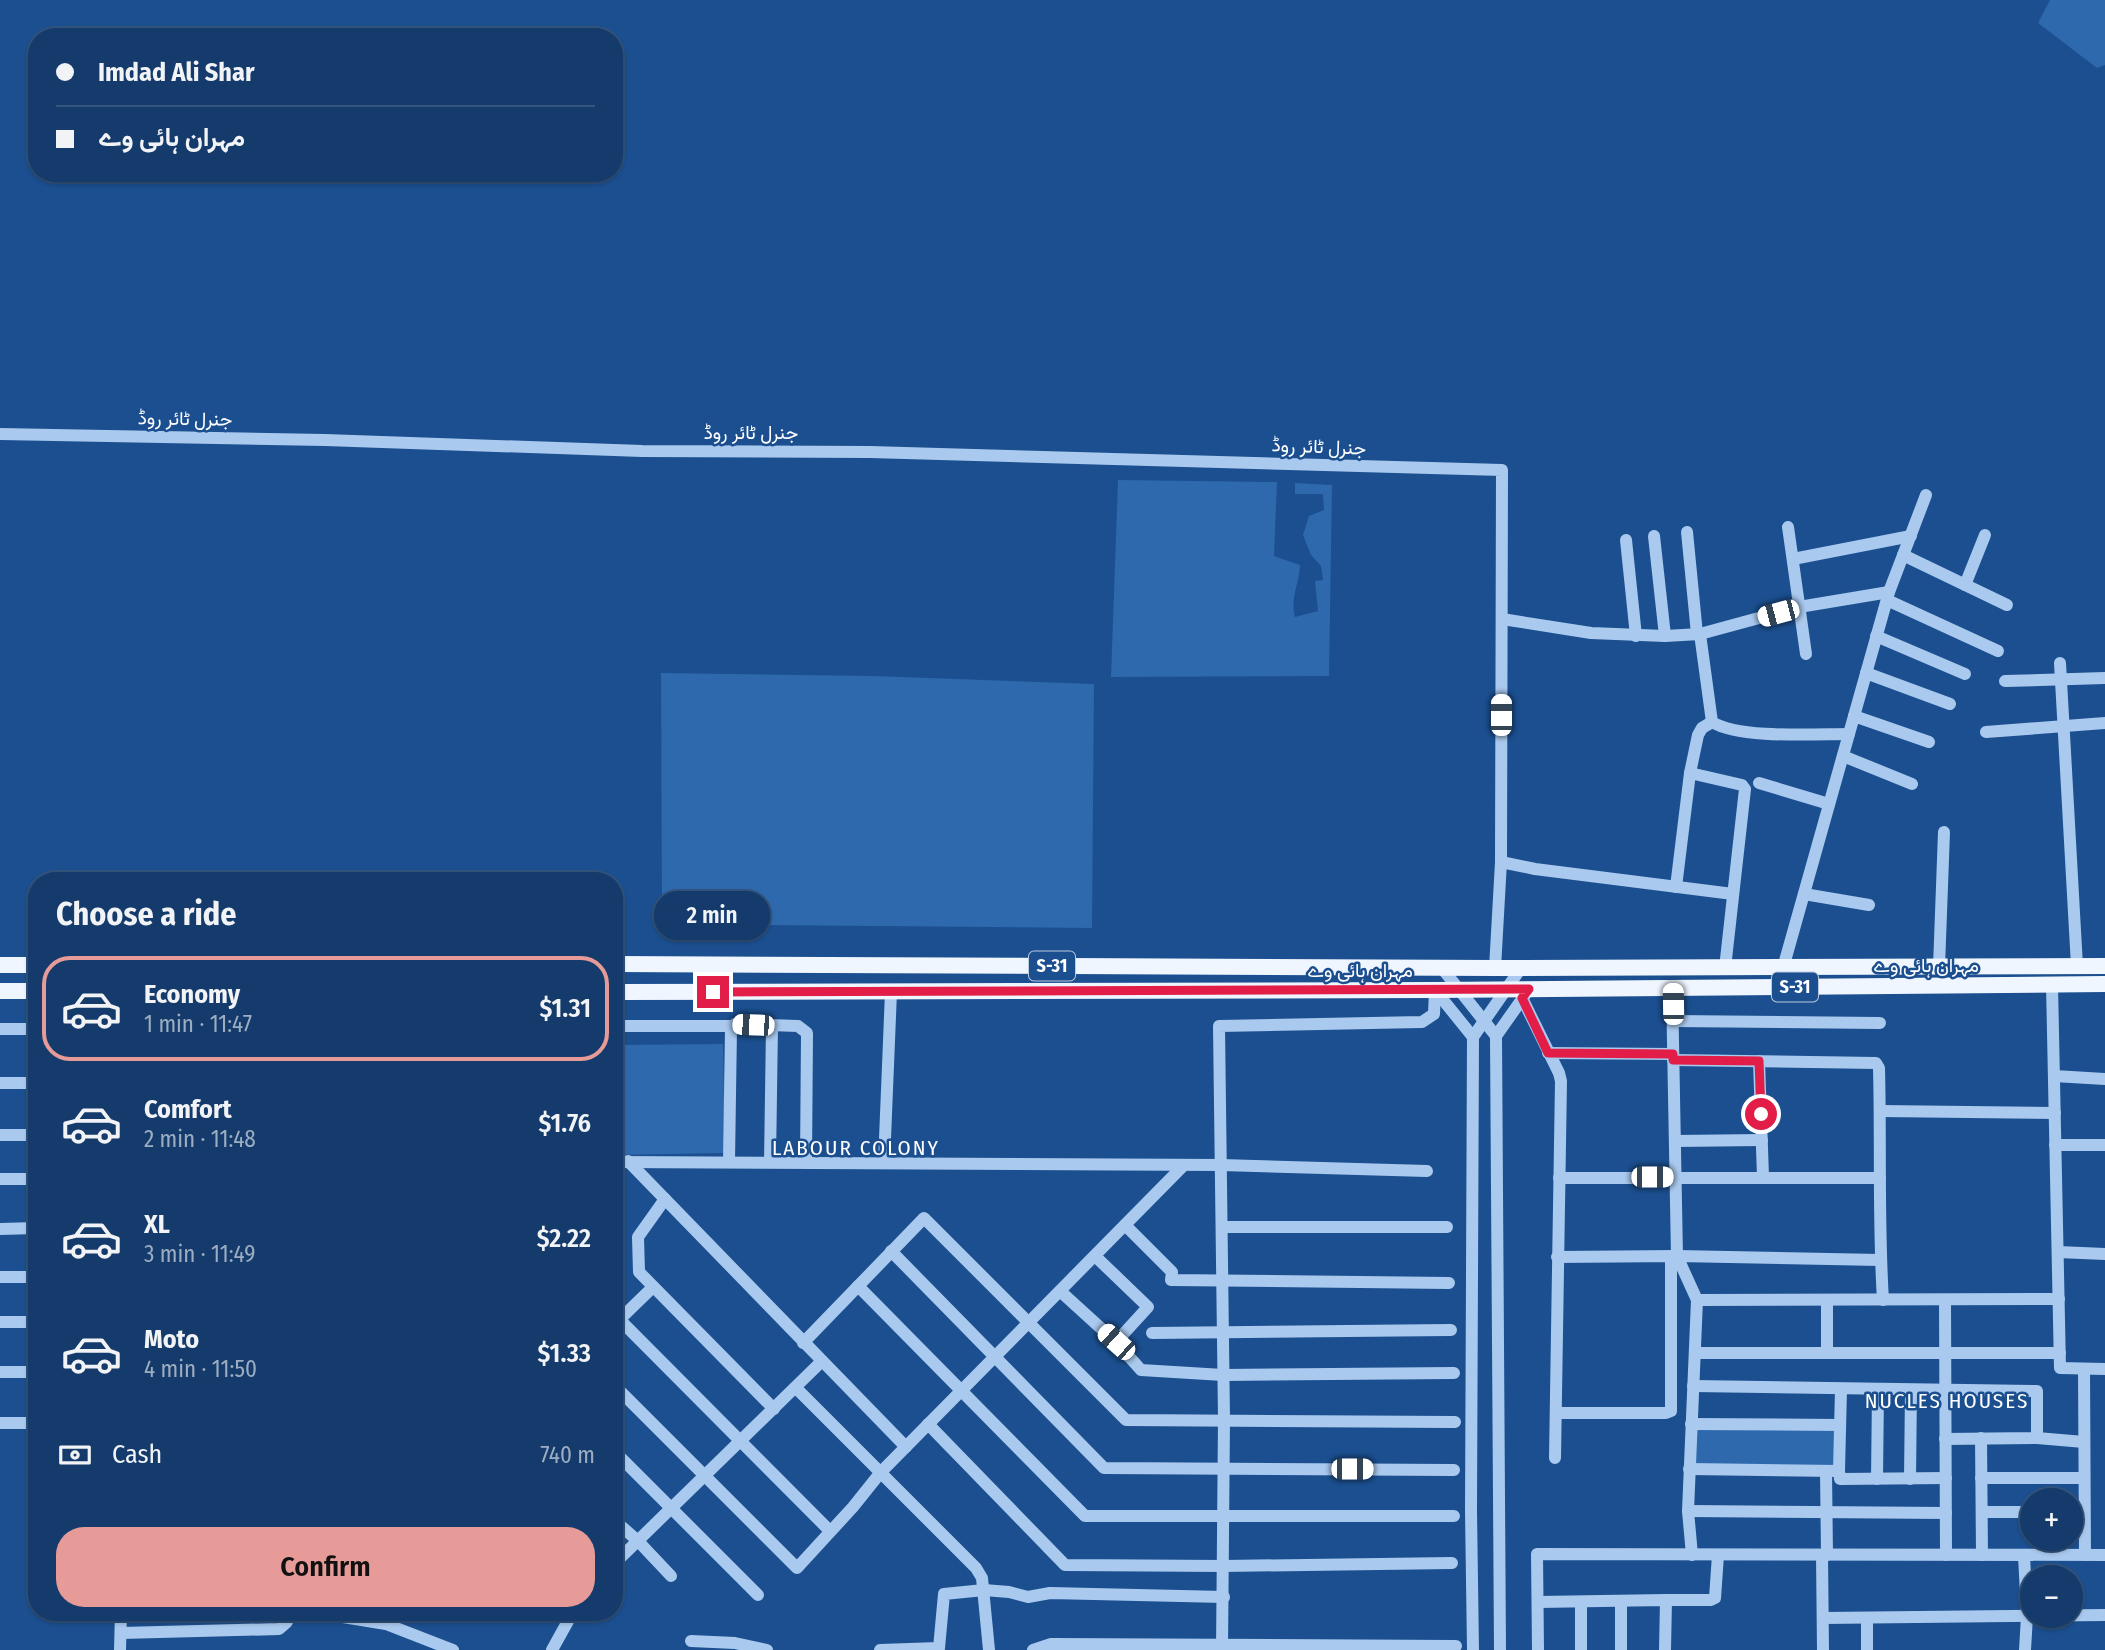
<!DOCTYPE html>
<html lang="en">
<head>
<meta charset="utf-8">
<style>
	body { margin:0; font-family:"Fira Sans Condensed",Vazirmatn,sans-serif; background:#214673; color:#f1f3f6; height:100vh; display:flex; flex-direction:column; font-size:26px; white-space:nowrap }
	* { box-sizing:border-box; margin:0 }
	p { font-size:23px; color:#9dadc1 }
	.icon { flex:none; width:38px; height:38px; fill:none; stroke:currentColor; stroke-width:2; stroke-linecap:round; stroke-linejoin:round }
	.map { position:relative; flex:1; overflow:hidden }
	.sheet { position:absolute; left:28px; top:872px; width:595px; height:749px; display:flex; flex-direction:column; background:#143b6b; border-radius:28px; box-shadow:0 2px 5px #0004,0 0 0 2px #33557e }
	.sheet>* { flex:none }
	.top-card { position:absolute; left:28px; top:28px; width:595px; height:154px; border-radius:28px; box-shadow:0 2px 5px #0004,0 0 0 2px #33557e; display:grid; align-content:center; height:154px; padding:0 28px; background:#143b6b }
	.controls { position:absolute; left:2020px; top:1488px; display:grid; gap:14px }
	.controls a { display:grid; place-items:center; width:63px; height:63px; border-radius:50%; background:#143b6b; box-shadow:0 2px 5px #0004,0 0 0 2px #33557e; font-size:35px }
	.end { position:absolute; width:32px; height:32px; margin:-16px; border:9px solid #e11d48; background:#fff; box-shadow:0 0 0 4px #fff }
	.from { border-radius:50% }
	.bubble { position:absolute; height:49px; border-radius:24px; background:#143b6b; box-shadow:0 2px 5px #0004,0 0 0 2px #33557e; font-size:23px; font-weight:600; line-height:49px; text-align:center }
	.car { position:absolute; width:21px; height:42px; margin:-21px -10px; border-radius:9px; box-shadow:0 0 5px 2px #0007; background:linear-gradient(#fff 24%,#345 0 40%,#fff 0 76%,#345 0 86%,#fff 0) }
	.top-card b { display:flex; align-items:center; gap:24px; height:66px; font-size:26px }
	.top-card b+b { border-top:2px solid #33557e }
	.top-card i { width:18px; height:18px; background:#f1f3f6 }
	ul { padding:0; list-style:none }
	li { display:flex; align-items:center; gap:21px; height:105px; margin:0 14px 10px; padding:0 14px; border:4px solid transparent; border-radius:28px }
	li div { flex:1 }
	li b { display:block; font-size:26px }
	li em { font-style:normal; font-weight:600 }
	li.on { border-color:#e69b98 }
	li>.icon { width:63px; height:63px; stroke-width:1.5 }
	h2 { padding:0 28px; font-size:32px; line-height:84px }
	.pay { display:flex; align-items:center; gap:18px; height:77px; padding:0 28px; font-size:26px }
	.pay p { margin-inline-start:auto }
	.action { display:flex; gap:14px; margin-top:auto; padding:14px 28px }
	.action a { flex:1; height:80px; border-radius:28px; background:#e69b98; color:#111; font-size:28px; font-weight:600; line-height:80px; text-align:center }
	.map>svg:first-child { display:block }
</style>
</head>
<body>
<div class="map">
<svg width="2105" height="1650" viewBox="0 0 2105 1650">
	<rect width="100%" height="100%" fill="#1b4f8f"/>
	<g fill="#2e69ad">
		<polygon points="2050,0 2105,0 2105,65 2097,68 2038,23"/>
		<path d="M1118,480L1277,482L1274,556L1300,565C1299,585 1290,598 1295,617L1318,611L1315,581L1323,580L1321,566L1311,555L1303,535L1309,516L1324,510L1323,494H1295V483L1332,485L1329,676L1111,677Z"/>
		<polygon points="661,673 873,676 1094,684 1092,928 662,924"/>
		<polygon points="723,1044 725,1153 614,1155 614,1045"/>
		<polygon points="1836,1428 1837,1469 1693,1466 1694,1429"/>
	</g>
	<g fill="none" stroke-linecap="round" stroke-linejoin="round">
		<g stroke="#a9c9ee" stroke-width="12">
			<polyline points="0,434 325,440 642,451 870,452 1502,470 1501,862 1495,968"/>
			<polyline points="1788,527 1806,654"/>
			<polyline points="1687,532 1697,634"/>
			<polyline points="1654,536 1665,636"/>
			<polyline points="1626,540 1636,636"/>
			<polyline points="1903,555 2007,605"/>
			<polyline points="1793,559 1911,536"/>
			<polyline points="1965,585 1985,535"/>
			<polyline points="1887,600 1998,651"/>
			<polyline points="1502,619 1591,633 1665,636 1700,634 1799,607 1889,592"/>
			<path d="M1700,634L1712,722C1739,739 1815,734 1849,734"/>
			<polyline points="1876,636 1965,674"/>
			<polyline points="2060,663 2077,966"/>
			<polyline points="1866,673 1950,704"/>
			<polyline points="2005,681 2105,678"/>
			<polyline points="1854,716 1929,742"/>
			<polyline points="1986,732 2105,723"/>
			<polyline points="1843,756 1912,784"/>
			<polyline points="1690,773 1742,785 1745,789 1725,968"/>
			<polyline points="1759,783 1829,804"/>
			<polyline points="1501,862 1535,869 1733,894"/>
			<polyline points="1676,887 1690,773 1698,735 1702,728 1712,722"/>
			<polyline points="1804,894 1869,905"/>
			<polyline points="1441,967 1496,1036 1500,1650"/>
			<polyline points="1939,967 1944,832"/>
			<polyline points="1783,968 1889,592 1926,495"/>
			<polyline points="2052,985 2060,1368 2105,1369"/>
			<polyline points="1672,988 1677,1256 1697,1300 1688,1511 1692,1555"/>
			<polyline points="1435,990 1473,1037"/>
			<polyline points="1522,998 1559,1073 1561,1081 1555,1458"/>
			<polyline points="1673,1021 1880,1023"/>
			<polyline points="614,1026 732,1026"/>
			<polyline points="0,1029 37,1029"/>
			<polyline points="1496,1036 1525,995"/>
			<polyline points="1548,1053 1673,1054"/>
			<path d="M1673,1060L1876,1063L1879,1068C1881,1145 1878,1223 1883,1300"/>
			<polyline points="1759,1061 1763,1177"/>
			<polyline points="2054,1076 2105,1079"/>
			<polyline points="0,1083 37,1083"/>
			<polyline points="1880,1111 2055,1113"/>
			<polyline points="0,1135 37,1135"/>
			<polyline points="1675,1141 1762,1140"/>
			<polyline points="2055,1145 2105,1145"/>
			<polyline points="628,1161 906,1447"/>
			<polyline points="614,1162 1221,1165 1427,1171"/>
			<polyline points="729,1162 731,1028 735,1024 798,1026 807,1033 806,1162"/>
			<polyline points="770,1162 772,1026"/>
			<polyline points="884,1163 891,992"/>
			<polyline points="1559,1178 1880,1178"/>
			<polyline points="0,1179 37,1179"/>
			<polyline points="665,1199 638,1237 639,1272 774,1409"/>
			<polyline points="1125,1225 1172,1272 1171,1280 1449,1283"/>
			<polyline points="1223,1227 1447,1227"/>
			<polyline points="0,1229 37,1228"/>
			<polyline points="891,1251 1104,1468 1454,1470"/>
			<polyline points="2058,1252 2105,1254"/>
			<polyline points="1095,1256 1148,1307 1116,1342"/>
			<polyline points="1557,1257 1677,1256 1880,1260"/>
			<polyline points="0,1277 37,1277"/>
			<polyline points="858,1286 1085,1516 1454,1516"/>
			<polyline points="1060,1291 1116,1342 1141,1370 1223,1375 1454,1373"/>
			<polyline points="1697,1300 2059,1299"/>
			<polyline points="1827,1300 1827,1353"/>
			<polyline points="1945,1300 1946,1555"/>
			<polyline points="620,1320 830,1531"/>
			<polyline points="0,1322 37,1322"/>
			<polyline points="616,1323 653,1287"/>
			<polyline points="1152,1333 1451,1330"/>
			<polyline points="803,1343 924,1218 1126,1420 1455,1422"/>
			<polyline points="1696,1353 2060,1353"/>
			<polyline points="2084,1369 2085,1555"/>
			<polyline points="0,1372 37,1372"/>
			<polyline points="614,1385 797,1568 853,1507 881,1472 1184,1165"/>
			<polyline points="1693,1386 2037,1391 2037,1438 1945,1439"/>
			<polyline points="796,1388 976,1568 982,1578 989,1650"/>
			<polyline points="1556,1413 1666,1413 1671,1411 1671,1256"/>
			<polyline points="0,1423 37,1423"/>
			<polyline points="928,1424 1065,1565 1224,1566 1452,1563"/>
			<polyline points="1691,1424 1840,1425"/>
			<polyline points="1981,1438 1982,1555"/>
			<polyline points="2037,1438 2084,1442"/>
			<polyline points="614,1451 758,1595"/>
			<polyline points="1689,1469 1839,1471 1841,1389"/>
			<polyline points="1826,1471 1827,1555"/>
			<polyline points="1839,1471 1840,1479 1946,1478"/>
			<polyline points="1981,1478 2084,1478"/>
			<polyline points="1877,1479 1878,1390"/>
			<polyline points="1910,1479 1911,1390"/>
			<polyline points="1688,1511 1946,1513"/>
			<polyline points="1982,1512 2032,1512"/>
			<polyline points="614,1520 638,1541 671,1576"/>
			<polyline points="1822,1555 1823,1650"/>
			<polyline points="2024,1555 2027,1616 2025,1650"/>
			<polyline points="614,1564 822,1361"/>
			<polyline points="1666,1600 1711,1600 1715,1598 1718,1555"/>
			<polyline points="1538,1602 1666,1600 1665,1650"/>
			<polyline points="1581,1602 1581,1650"/>
			<polyline points="1621,1602 1621,1650"/>
			<polyline points="287,1617 343,1617 386,1624 453,1650"/>
			<polyline points="1823,1618 2105,1615"/>
			<polyline points="121,1633 279,1629 287,1622 287,1612"/>
			<polyline points="691,1641 735,1643 767,1650"/>
			<polyline points="120,1650 121,1612"/>
			<polyline points="552,1650 573,1612"/>
			<polyline points="880,1650 939,1648 944,1594 984,1590 1009,1592 1028,1597 1050,1593 1224,1597"/>
			<polyline points="1033,1650 1051,1644 1456,1646"/>
			<polyline points="1222,1650 1224,1419 1219,1026 1422,1022 1434,1014 1435,990"/>
			<polyline points="1473,1650 1471,1511 1473,1037 1521,968"/>
			<polyline points="1538,1650 1537,1554 2105,1555"/>
			<polyline points="1867,1650 1867,1618"/>
		</g>
		<g stroke="#f0f6ff" stroke-width="16">
			<polyline points="614,964 1495,968 2105,966"/>
			<polyline points="0,965 37,965"/>
			<polyline points="0,991 37,991"/>
			<polyline points="614,992 1435,990 2105,984"/>
		</g>
	</g>
	<g fill="none" stroke-linecap="round" stroke-linejoin="round">
		<polyline stroke="#e11d48" stroke-width="9" points="713,992 1529,989 1522,998 1548,1053 1673,1054 1673,1060 1759,1061 1761,1114"/>
	</g>
	<g text-anchor="middle" stroke-width="5" stroke-linejoin="round" paint-order="stroke">
		<g fill="#1b4f8f" stroke="#bbcadd" stroke-width="2">
			<rect x="1029" y="951.5" width="46" height="29" rx="5"/>
			<rect x="1772" y="972.5" width="46" height="29" rx="5"/>
		</g>
		<g font-size="18" font-weight="bold" fill="#fff">
			<text x="1052" y="972">S-31</text>
			<text x="1795" y="993">S-31</text>
		</g>
		<g font-size="19" fill="#fff" stroke="#1b4f8f">
			<text transform="translate(185 418) rotate(1)" y="7">جنرل ٹائر روڈ</text>
			<text x="751" y="439">جنرل ٹائر روڈ</text>
			<text transform="translate(1319 446) rotate(2)" y="7">جنرل ٹائر روڈ</text>
			<text x="1926" y="972">مہران ہائی وے</text>
			<text x="1360" y="977">مہران ہائی وے</text>
		</g>
		<g font-size="21" letter-spacing="2" fill="#fff" stroke="#1b4f8f">
			<text x="856" y="1155">LABOUR COLONY</text>
			<text x="1947" y="1408">NUCLES HOUSES</text>
		</g>
	</g>
</svg>
<div class="controls">
<a>+</a>
<a>−</a>
</div>
<i class="end from" style="left:1761px;top:1114px"></i>
<i class="end" style="left:713px;top:992px"></i>
<div class="bubble" style="left:654px;top:891px;width:116px">2 min</div>
<i class="car" style="left:1778px;top:613px;rotate:255deg"></i>
<i class="car" style="left:1501px;top:715px;rotate:0deg"></i>
<i class="car" style="left:1673px;top:1004px;rotate:359deg"></i>
<i class="car" style="left:753px;top:1025px;rotate:272deg"></i>
<i class="car" style="left:1652px;top:1177px;rotate:90deg"></i>
<i class="car" style="left:1116px;top:1342px;rotate:312deg"></i>
<i class="car" style="left:1352px;top:1469px;rotate:90deg"></i>
<div class="top-card">
<b><i class="from"></i>Imdad Ali Shar</b>
<b><i></i>مہران ہائی وے</b>
</div>
<section class="sheet">
<h2>Choose a ride</h2>
<ul>
<li class="on"><svg class="icon" aria-label="car" viewBox="0 0 24 24"><path d="M5 17H2v-5l4-1 3-4h7l3 4 3 1v5h-3M9 17h6M6 11h13"/><circle cx="7" cy="17" r="2"/><circle cx="17" cy="17" r="2"/></svg><div><b>Economy</b><p>1 min · 11:47</p></div><em>$1.31</em></li>
<li><svg class="icon" aria-label="car" viewBox="0 0 24 24"><path d="M5 17H2v-5l4-1 3-4h7l3 4 3 1v5h-3M9 17h6M6 11h13"/><circle cx="7" cy="17" r="2"/><circle cx="17" cy="17" r="2"/></svg><div><b>Comfort</b><p>2 min · 11:48</p></div><em>$1.76</em></li>
<li><svg class="icon" aria-label="car" viewBox="0 0 24 24"><path d="M5 17H2v-5l4-1 3-4h7l3 4 3 1v5h-3M9 17h6M6 11h13"/><circle cx="7" cy="17" r="2"/><circle cx="17" cy="17" r="2"/></svg><div><b>XL</b><p>3 min · 11:49</p></div><em>$2.22</em></li>
<li><svg class="icon" aria-label="car" viewBox="0 0 24 24"><path d="M5 17H2v-5l4-1 3-4h7l3 4 3 1v5h-3M9 17h6M6 11h13"/><circle cx="7" cy="17" r="2"/><circle cx="17" cy="17" r="2"/></svg><div><b>Moto</b><p>4 min · 11:50</p></div><em>$1.33</em></li>
</ul>
<div class="pay"><svg class="icon" aria-label="cash" viewBox="0 0 24 24"><path d="M3 7h18v10H3z"/><circle cx="12" cy="12" r="2"/></svg>Cash<p>740 m</p></div>
<div class="action"><a>Confirm</a></div>
</section>
</div>
</body>
</html>
